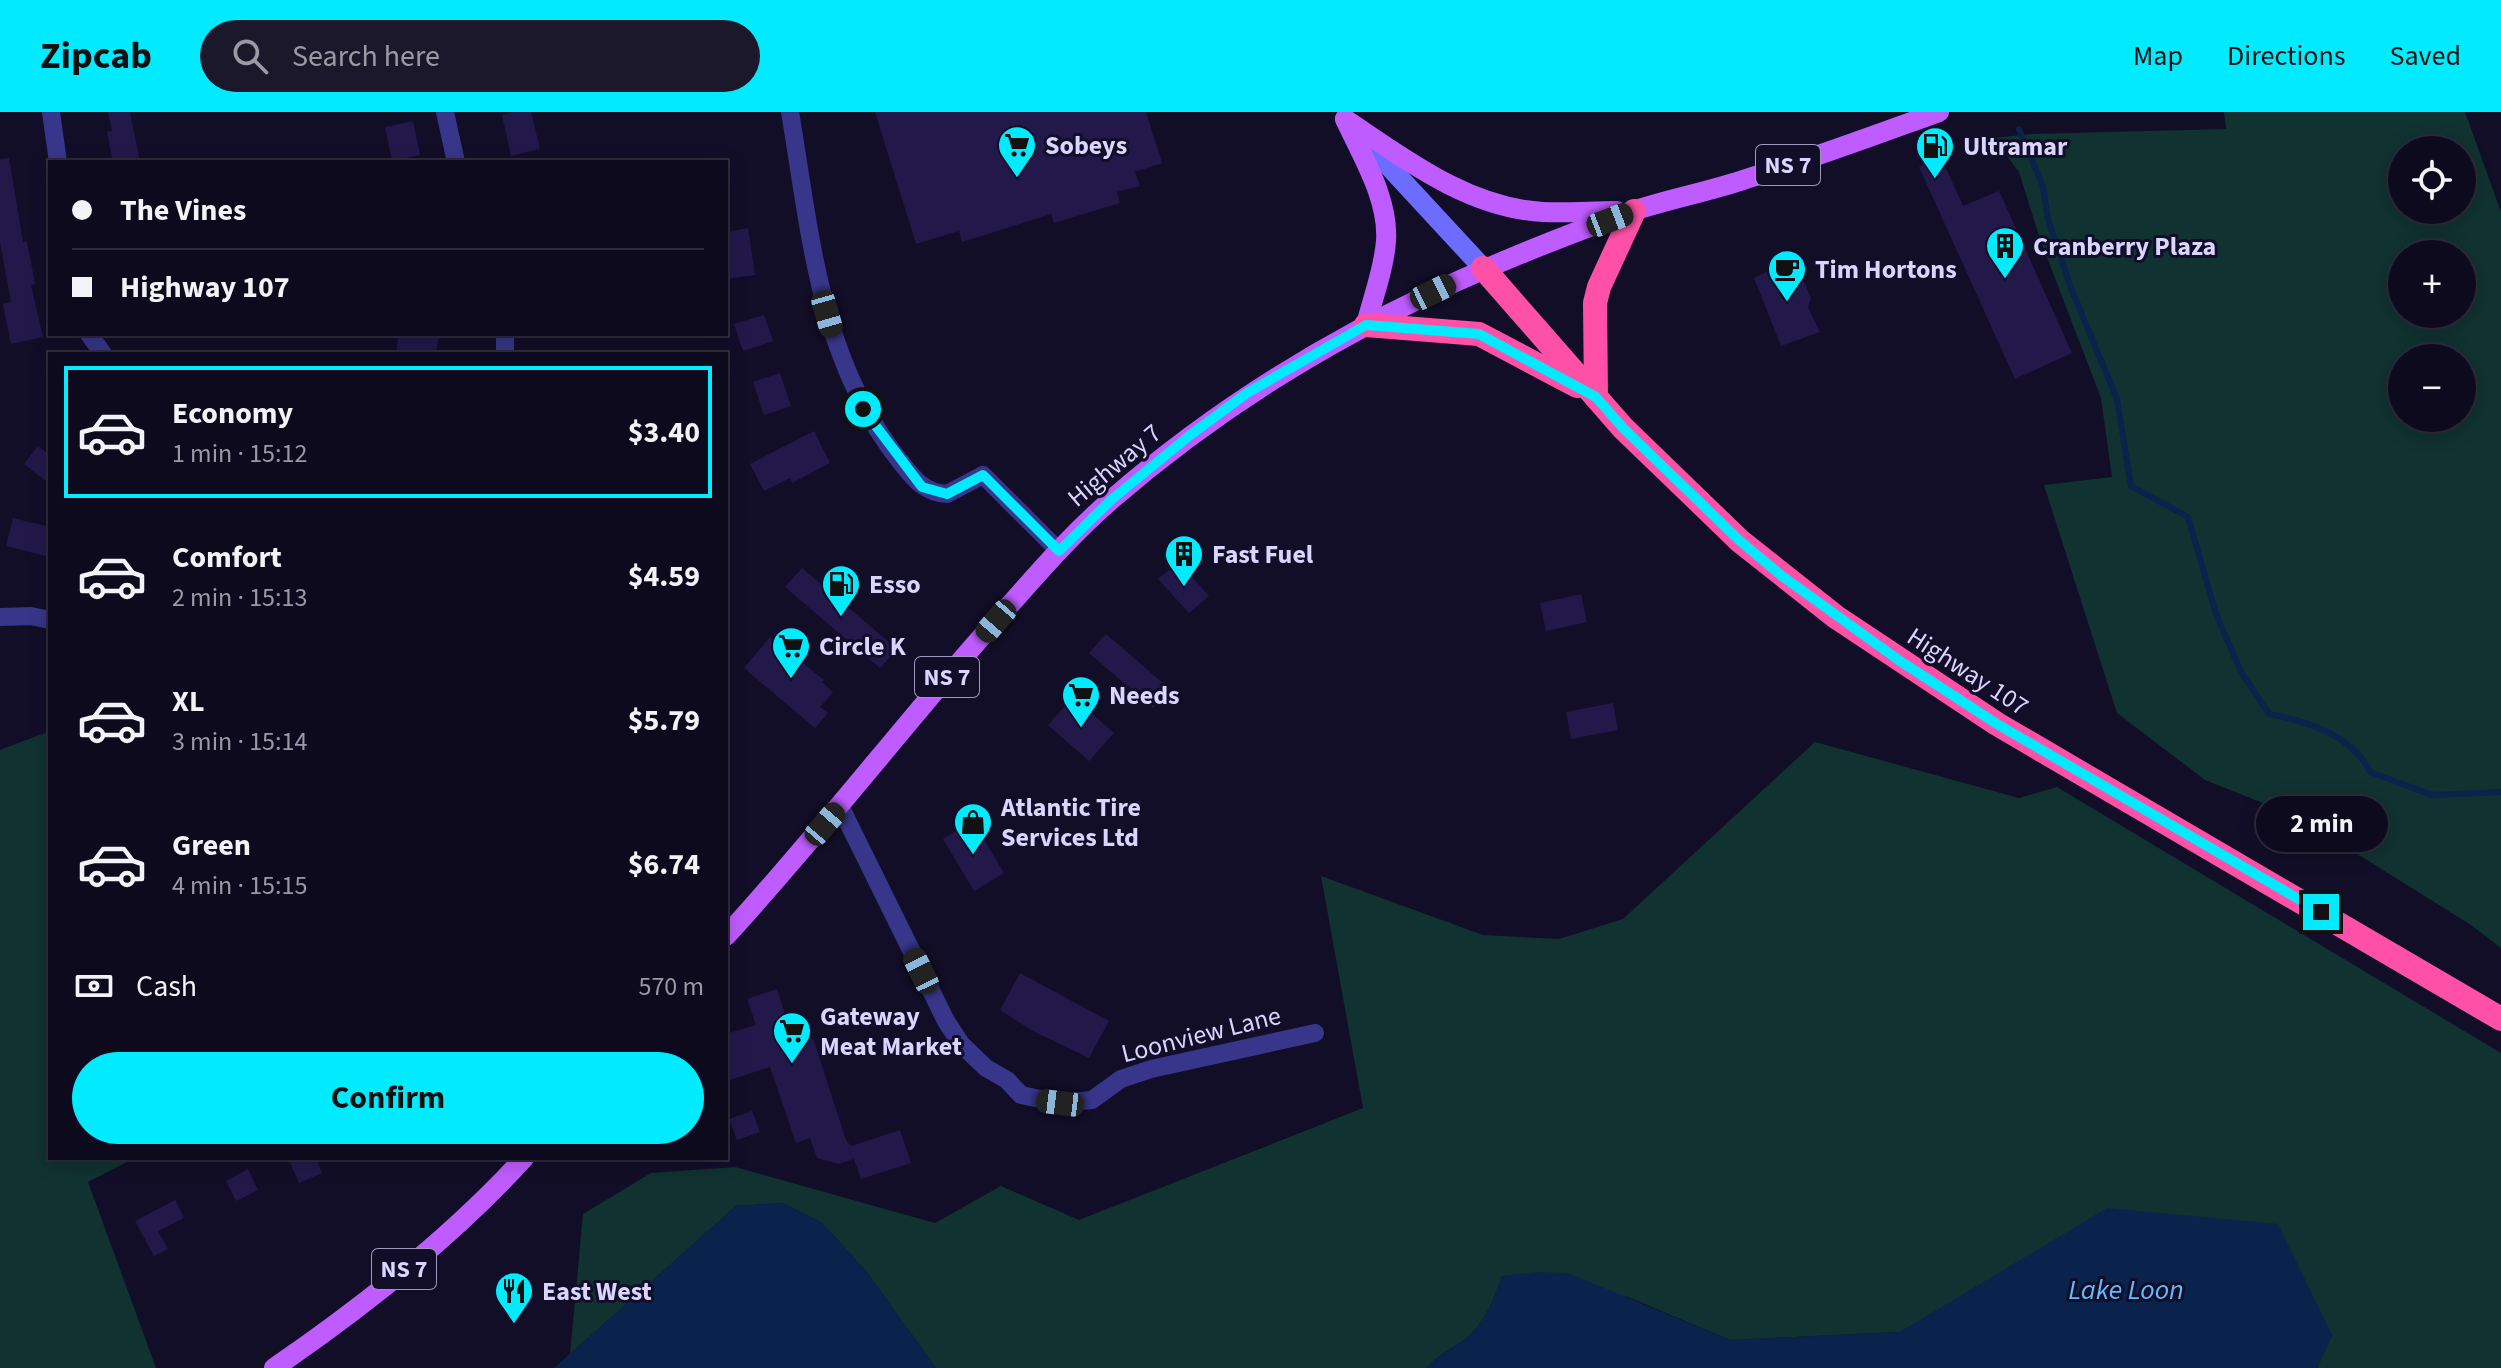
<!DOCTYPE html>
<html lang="en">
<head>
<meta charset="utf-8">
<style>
	body { margin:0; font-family:"Source Sans 3",sans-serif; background:#1c182b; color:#f1f3f6; height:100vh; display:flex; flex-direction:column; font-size:30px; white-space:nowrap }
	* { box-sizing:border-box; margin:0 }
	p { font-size:26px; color:#9b9aa4 }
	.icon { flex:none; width:44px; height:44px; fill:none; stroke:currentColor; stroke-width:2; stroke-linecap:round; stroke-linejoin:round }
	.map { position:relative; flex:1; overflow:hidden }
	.side { position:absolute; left:48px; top:240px; width:680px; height:808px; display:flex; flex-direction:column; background:#0e0a1e; border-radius:0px; box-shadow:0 4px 20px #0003,0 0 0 2px #2e2b3c }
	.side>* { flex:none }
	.top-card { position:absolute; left:48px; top:48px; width:680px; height:176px; border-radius:0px; box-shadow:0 4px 20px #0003,0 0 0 2px #2e2b3c; display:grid; align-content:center; height:176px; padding:0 24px; background:#0e0a1e }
	.tools { position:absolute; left:2388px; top:24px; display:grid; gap:16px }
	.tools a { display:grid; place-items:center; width:88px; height:88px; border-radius:50%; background:#0e0a1e; box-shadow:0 4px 20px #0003,0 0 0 2px #2e2b3c; font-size:40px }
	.end { position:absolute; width:36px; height:36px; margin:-18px; border:10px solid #01ebff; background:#111; box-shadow:0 0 0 4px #111 }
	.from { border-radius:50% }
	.bubble { position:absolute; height:56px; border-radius:28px; background:#0e0a1e; box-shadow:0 4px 20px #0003,0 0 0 2px #2e2b3c; font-size:26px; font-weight:700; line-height:56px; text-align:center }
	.car { position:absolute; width:24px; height:48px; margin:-24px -12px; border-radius:10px; box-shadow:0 0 6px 2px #0007; background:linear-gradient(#222 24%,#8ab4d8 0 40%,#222 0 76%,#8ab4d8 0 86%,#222 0) }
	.top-card b { display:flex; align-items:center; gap:28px; height:76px; font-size:30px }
	.top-card b+b { border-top:2px solid #2e2b3c }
	.top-card i { width:20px; height:20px; background:#f1f3f6 }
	ul { padding:14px 0 0; list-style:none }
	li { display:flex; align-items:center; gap:24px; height:132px; margin:0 16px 12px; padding:0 8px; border:4px solid transparent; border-radius:0px }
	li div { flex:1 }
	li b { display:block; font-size:30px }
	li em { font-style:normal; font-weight:700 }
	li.selected { border-color:#01ebff }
	li>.icon { width:72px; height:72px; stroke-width:1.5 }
	.pay { display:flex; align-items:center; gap:20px; height:88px; padding:0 24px; font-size:30px }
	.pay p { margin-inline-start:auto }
	.action { display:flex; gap:16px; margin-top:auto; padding:16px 24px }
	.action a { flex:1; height:92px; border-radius:48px; background:#01ebff; color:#111; font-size:32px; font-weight:700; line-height:92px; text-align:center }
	header { display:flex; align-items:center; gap:48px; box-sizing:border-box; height:112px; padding:0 40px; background:#01ebff; color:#111 }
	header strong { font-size:38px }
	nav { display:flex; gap:44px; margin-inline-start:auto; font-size:28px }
	.search { width:560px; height:72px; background:#1c182b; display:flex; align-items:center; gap:20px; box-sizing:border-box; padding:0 28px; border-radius:44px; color:#9b9aa4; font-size:30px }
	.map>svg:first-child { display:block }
</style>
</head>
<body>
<header>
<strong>Zipcab</strong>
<div class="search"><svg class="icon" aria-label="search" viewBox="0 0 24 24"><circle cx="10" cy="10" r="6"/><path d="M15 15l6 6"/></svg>Search here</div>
<nav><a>Map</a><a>Directions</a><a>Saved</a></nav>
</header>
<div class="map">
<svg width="2501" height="1256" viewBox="0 0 2501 1256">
	<rect width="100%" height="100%" fill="#120e28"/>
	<g fill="#103231" fill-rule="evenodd">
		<path d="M2224,0H2465L2501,100V836L2471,813L2298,705L2205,668L2117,601L2044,373L2112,365L2101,286L2040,127L2019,60L1993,26L2031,22L2226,17ZM2402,38H2462V98H2402ZM2462,142V202H2402V142ZM2402,246H2462V306H2402Z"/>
		<polygon points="50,619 50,1046 128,1046 129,1049 88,1070 156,1256 0,1256 0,638"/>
		<path d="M1815,630L2019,686L2057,675L2501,941V1256H2317L2332,1223L1950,1191L1900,1220L1730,1228L1628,1185L1502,1164C1496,1183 1486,1207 1472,1221C1458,1235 1440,1240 1427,1256H936L866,1159L822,1111L783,1091L736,1094L570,1242L583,1102L651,1061L735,1055L935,1111L1001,1074L1079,1108L1363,996L1321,764L1483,823L1559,827L1623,807Z"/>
	</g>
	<g fill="#09234c">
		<polygon points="783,1091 822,1111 866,1159 936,1256 554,1256 736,1094"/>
		<path d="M2107,1096L2278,1112L2332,1223L2317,1256H1427C1440,1240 1458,1235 1472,1221C1486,1207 1496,1183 1502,1164L1536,1160L1568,1161L1730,1228L1900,1220Z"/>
	</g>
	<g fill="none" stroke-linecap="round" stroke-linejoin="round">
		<path stroke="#09234c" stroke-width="6" d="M2019,17L2043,75L2048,107L2071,176L2117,287L2131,374L2188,405L2216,502L2241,560L2269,602C2306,609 2353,623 2370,660L2432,683L2501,680"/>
	</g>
	<g fill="#22194a">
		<polygon points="108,0 130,0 140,50 113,50 107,20 112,19"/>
		<polygon points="514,0 531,0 540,37 511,44 502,3"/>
		<polygon points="875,0 1146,0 1162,51 1135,60 1140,74 1117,80 1120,91 1054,111 1051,102 962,130 959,119 916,132"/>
		<polygon points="413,9 420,43 392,49 385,15"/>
		<polygon points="1941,45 1963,94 1999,79 2072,241 2015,267 1919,55"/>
		<polygon points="9,46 23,130 27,129 35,172 31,173 43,225 11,232 3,192 11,190 0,130 0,47"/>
		<polygon points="748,116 755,163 726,167 726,120"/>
		<polygon points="1793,146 1811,186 1808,196 1820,220 1781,234 1754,166"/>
		<polygon points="764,203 773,229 743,239 734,212"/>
		<polygon points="399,222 439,222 436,242 396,239"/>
		<polygon points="780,261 791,294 764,303 753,270"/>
		<polygon points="814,319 830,351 792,371 790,366 764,379 750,352"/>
		<polygon points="38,334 50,343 50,372 24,352"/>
		<polygon points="13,406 50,415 50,445 6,434"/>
		<polygon points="1179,450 1209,484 1189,501 1158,467"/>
		<polygon points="802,456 897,537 880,556 785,475"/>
		<polygon points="1581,482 1587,510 1546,519 1540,491"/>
		<polygon points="1106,522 1170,577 1153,596 1089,541"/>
		<polygon points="770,525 824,568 822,570 833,580 820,595 828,601 815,616 744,556"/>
		<polygon points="1073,585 1114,621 1089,649 1048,613"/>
		<polygon points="1613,591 1618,618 1571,627 1566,600"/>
		<polygon points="973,709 1004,761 974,779 943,727"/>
		<polygon points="1020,861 1109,909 1089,946 1033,919 1000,898"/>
		<polygon points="777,877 793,927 805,923 807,928 813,926 846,1028 851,1034 900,1018 911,1051 861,1067 854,1047 839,1052 817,1046 810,1026 796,1031 770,955 726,969 726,922 756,913 747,887"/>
		<polygon points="752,999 760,1020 737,1028 729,1007"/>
		<polygon points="288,1046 316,1046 322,1061 299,1071"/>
		<polygon points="248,1057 258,1078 236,1089 226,1069"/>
		<polygon points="175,1088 184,1106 158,1119 168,1137 154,1144 135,1109"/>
	</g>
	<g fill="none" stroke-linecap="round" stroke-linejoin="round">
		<g stroke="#37368a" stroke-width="18">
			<polyline points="51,0 58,50"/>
			<polyline points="445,0 456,50"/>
			<path d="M790,0C811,124 819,246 899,348C913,365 923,381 947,382L983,363L1059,439"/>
			<polyline points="89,222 103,242"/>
			<polyline points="505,242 505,222"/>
			<polyline points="0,505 31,504 50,508"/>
			<polyline points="840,694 946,909 961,932 986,956 1007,968 1021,983 1060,991 1092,988 1121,967 1151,957 1315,921"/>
		</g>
		<polyline stroke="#6c6cff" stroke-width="20" points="1358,21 1483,156"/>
		<g stroke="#bf5cff" stroke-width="20">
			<path d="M1345,7C1405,47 1468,96 1543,100C1568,101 1593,99 1617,99"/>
			<path d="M1345,7C1362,44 1389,87 1386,129C1384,157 1373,185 1366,213"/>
			<path d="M726,824C818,724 901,616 991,514C1030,471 1067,426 1111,388C1269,251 1435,170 1630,100C1668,87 1708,80 1746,67C1811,47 1875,23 1939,0"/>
			<path d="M274,1256C363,1195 451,1126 524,1046"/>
		</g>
		<g stroke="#ff50a7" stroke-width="24">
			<polyline points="1483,156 1623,316 1740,429 1836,505 1997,612 2501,907"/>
			<polyline points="1366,213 1479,222 1577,274"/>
			<polyline points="1596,285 1595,191 1599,175 1634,99"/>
		</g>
	</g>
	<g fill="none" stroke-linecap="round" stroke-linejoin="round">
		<polyline stroke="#01ebff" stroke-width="10" points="863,297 922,375 947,382 983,363 1059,439 1111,388 1189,324 1247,281 1366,213 1479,222 1596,285 1623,316 1740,429 1782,464 1900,549 1997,612 2321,800"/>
	</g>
	<defs>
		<symbol id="supermarket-pin" viewBox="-11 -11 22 30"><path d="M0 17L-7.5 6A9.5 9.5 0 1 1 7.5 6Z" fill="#01ebff" stroke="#120e28"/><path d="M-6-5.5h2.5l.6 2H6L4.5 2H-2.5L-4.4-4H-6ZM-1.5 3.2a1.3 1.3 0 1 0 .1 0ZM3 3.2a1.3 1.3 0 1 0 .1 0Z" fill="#111"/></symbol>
		<symbol id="fuel-pin" viewBox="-11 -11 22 30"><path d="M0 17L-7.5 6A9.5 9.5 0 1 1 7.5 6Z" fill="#01ebff" stroke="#120e28"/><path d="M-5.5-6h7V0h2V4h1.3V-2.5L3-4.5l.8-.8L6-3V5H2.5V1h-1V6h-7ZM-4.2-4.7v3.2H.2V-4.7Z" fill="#111"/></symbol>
		<symbol id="building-pin" viewBox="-11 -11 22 30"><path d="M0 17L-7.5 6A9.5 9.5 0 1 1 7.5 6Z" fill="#01ebff" stroke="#120e28"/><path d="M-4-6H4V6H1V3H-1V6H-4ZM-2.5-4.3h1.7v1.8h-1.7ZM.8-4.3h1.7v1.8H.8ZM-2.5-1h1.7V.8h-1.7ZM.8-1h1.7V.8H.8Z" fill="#111"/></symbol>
		<symbol id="cafe-pin" viewBox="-11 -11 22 30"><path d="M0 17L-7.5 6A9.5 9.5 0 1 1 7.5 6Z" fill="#01ebff" stroke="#120e28"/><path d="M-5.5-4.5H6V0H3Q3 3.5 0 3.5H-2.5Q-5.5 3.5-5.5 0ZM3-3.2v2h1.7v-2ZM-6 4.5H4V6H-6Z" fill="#111"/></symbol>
		<symbol id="shop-pin" viewBox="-11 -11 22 30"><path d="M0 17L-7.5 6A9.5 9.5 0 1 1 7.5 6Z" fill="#01ebff" stroke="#120e28"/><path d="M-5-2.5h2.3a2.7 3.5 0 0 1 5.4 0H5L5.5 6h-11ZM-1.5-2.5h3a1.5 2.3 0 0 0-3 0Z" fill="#111"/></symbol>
		<symbol id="restaurant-pin" viewBox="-11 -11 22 30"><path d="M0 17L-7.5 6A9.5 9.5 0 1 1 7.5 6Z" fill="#01ebff" stroke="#120e28"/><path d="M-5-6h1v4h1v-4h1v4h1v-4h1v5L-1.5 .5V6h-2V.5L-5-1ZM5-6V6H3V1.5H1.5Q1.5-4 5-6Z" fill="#111"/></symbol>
	</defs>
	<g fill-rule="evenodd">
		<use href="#supermarket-pin" x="995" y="11" width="44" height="60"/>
		<use href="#fuel-pin" x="1913" y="12" width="44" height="60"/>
		<use href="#building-pin" x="1983" y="112" width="44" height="60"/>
		<use href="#cafe-pin" x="1765" y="135" width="44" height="60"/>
		<use href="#building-pin" x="1162" y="420" width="44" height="60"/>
		<use href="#fuel-pin" x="819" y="450" width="44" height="60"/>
		<use href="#supermarket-pin" x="769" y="512" width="44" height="60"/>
		<use href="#supermarket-pin" x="1059" y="561" width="44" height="60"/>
		<use href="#shop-pin" x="951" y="688" width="44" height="60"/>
		<use href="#supermarket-pin" x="770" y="897" width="44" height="60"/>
		<use href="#restaurant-pin" x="492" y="1157" width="44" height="60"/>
	</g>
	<g text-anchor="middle" stroke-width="6" stroke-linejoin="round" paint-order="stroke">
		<g fill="#120e28" stroke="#9d99be" stroke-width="2">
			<rect x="1756" y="33" width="64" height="40" rx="6"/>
			<rect x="915" y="545" width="64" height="40" rx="6"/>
			<rect x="372" y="1137" width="64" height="40" rx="6"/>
		</g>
		<g font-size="24" font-weight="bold" fill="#d9d5ff">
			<text x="1788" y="61">NS 7</text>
			<text x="947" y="573">NS 7</text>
			<text x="404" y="1165">NS 7</text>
		</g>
		<g font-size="26" font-weight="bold" fill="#d9d5ff" stroke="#120e28" text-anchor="start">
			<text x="1045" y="42">Sobeys</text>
			<text x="1963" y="43">Ultramar</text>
			<text x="2033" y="143">Cranberry Plaza</text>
			<text x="1815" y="166">Tim Hortons</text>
			<text x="1212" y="451">Fast Fuel</text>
			<text x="869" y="481">Esso</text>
			<text x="819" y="543">Circle K</text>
			<text x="1109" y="592">Needs</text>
			<text x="1001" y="704">Atlantic Tire<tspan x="1001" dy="30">Services Ltd</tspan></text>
			<text x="820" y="913">Gateway<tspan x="820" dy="30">Meat Market</tspan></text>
			<text x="542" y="1188">East West</text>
		</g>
		<g font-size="26" fill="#d9d5ff" stroke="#120e28">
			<text transform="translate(1114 353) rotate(-40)" y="9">Highway 7</text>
			<text transform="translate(1968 559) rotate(33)" y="9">Highway 107</text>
			<text transform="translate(1201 922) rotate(-14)" y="9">Loonview Lane</text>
		</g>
		<g font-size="28" font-style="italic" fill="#63baff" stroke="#120e28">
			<text x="2126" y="1187">Lake Loon</text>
		</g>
	</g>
</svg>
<div class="tools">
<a><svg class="icon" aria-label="locate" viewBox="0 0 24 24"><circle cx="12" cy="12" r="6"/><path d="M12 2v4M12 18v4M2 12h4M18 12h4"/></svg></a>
<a>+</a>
<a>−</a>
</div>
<i class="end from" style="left:863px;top:297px"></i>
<i class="end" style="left:2321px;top:800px"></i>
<div class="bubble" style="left:2256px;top:684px;width:132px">2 min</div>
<i class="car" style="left:1610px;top:108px;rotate:69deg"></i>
<i class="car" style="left:1433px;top:180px;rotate:64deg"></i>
<i class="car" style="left:827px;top:202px;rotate:164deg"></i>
<i class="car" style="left:996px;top:509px;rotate:221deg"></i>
<i class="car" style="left:825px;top:712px;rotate:41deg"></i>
<i class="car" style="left:921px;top:859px;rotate:334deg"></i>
<i class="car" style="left:1060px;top:991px;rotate:277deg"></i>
<div class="top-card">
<b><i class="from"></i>The Vines</b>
<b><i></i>Highway 107</b>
</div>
<section class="side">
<ul>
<li class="selected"><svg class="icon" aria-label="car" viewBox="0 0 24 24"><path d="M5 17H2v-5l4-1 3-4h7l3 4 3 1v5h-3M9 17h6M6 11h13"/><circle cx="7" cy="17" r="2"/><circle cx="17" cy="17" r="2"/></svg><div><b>Economy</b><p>1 min · 15:12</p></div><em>$3.40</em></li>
<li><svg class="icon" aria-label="car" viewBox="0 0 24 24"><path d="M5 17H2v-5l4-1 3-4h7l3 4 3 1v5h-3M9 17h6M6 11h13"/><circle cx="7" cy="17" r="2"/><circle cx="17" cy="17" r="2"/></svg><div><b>Comfort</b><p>2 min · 15:13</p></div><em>$4.59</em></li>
<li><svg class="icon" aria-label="car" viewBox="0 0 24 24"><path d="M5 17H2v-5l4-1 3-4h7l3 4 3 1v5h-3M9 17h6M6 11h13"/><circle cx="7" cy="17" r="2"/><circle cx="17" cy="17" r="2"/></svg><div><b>XL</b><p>3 min · 15:14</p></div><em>$5.79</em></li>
<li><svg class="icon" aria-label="car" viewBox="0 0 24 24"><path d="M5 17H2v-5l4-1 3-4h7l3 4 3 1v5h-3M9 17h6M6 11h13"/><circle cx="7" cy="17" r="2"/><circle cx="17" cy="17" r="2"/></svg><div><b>Green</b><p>4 min · 15:15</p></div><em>$6.74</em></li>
</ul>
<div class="pay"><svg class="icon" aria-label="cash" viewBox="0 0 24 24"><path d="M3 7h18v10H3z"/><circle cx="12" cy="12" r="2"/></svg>Cash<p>570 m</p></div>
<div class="action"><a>Confirm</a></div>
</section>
</div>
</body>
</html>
